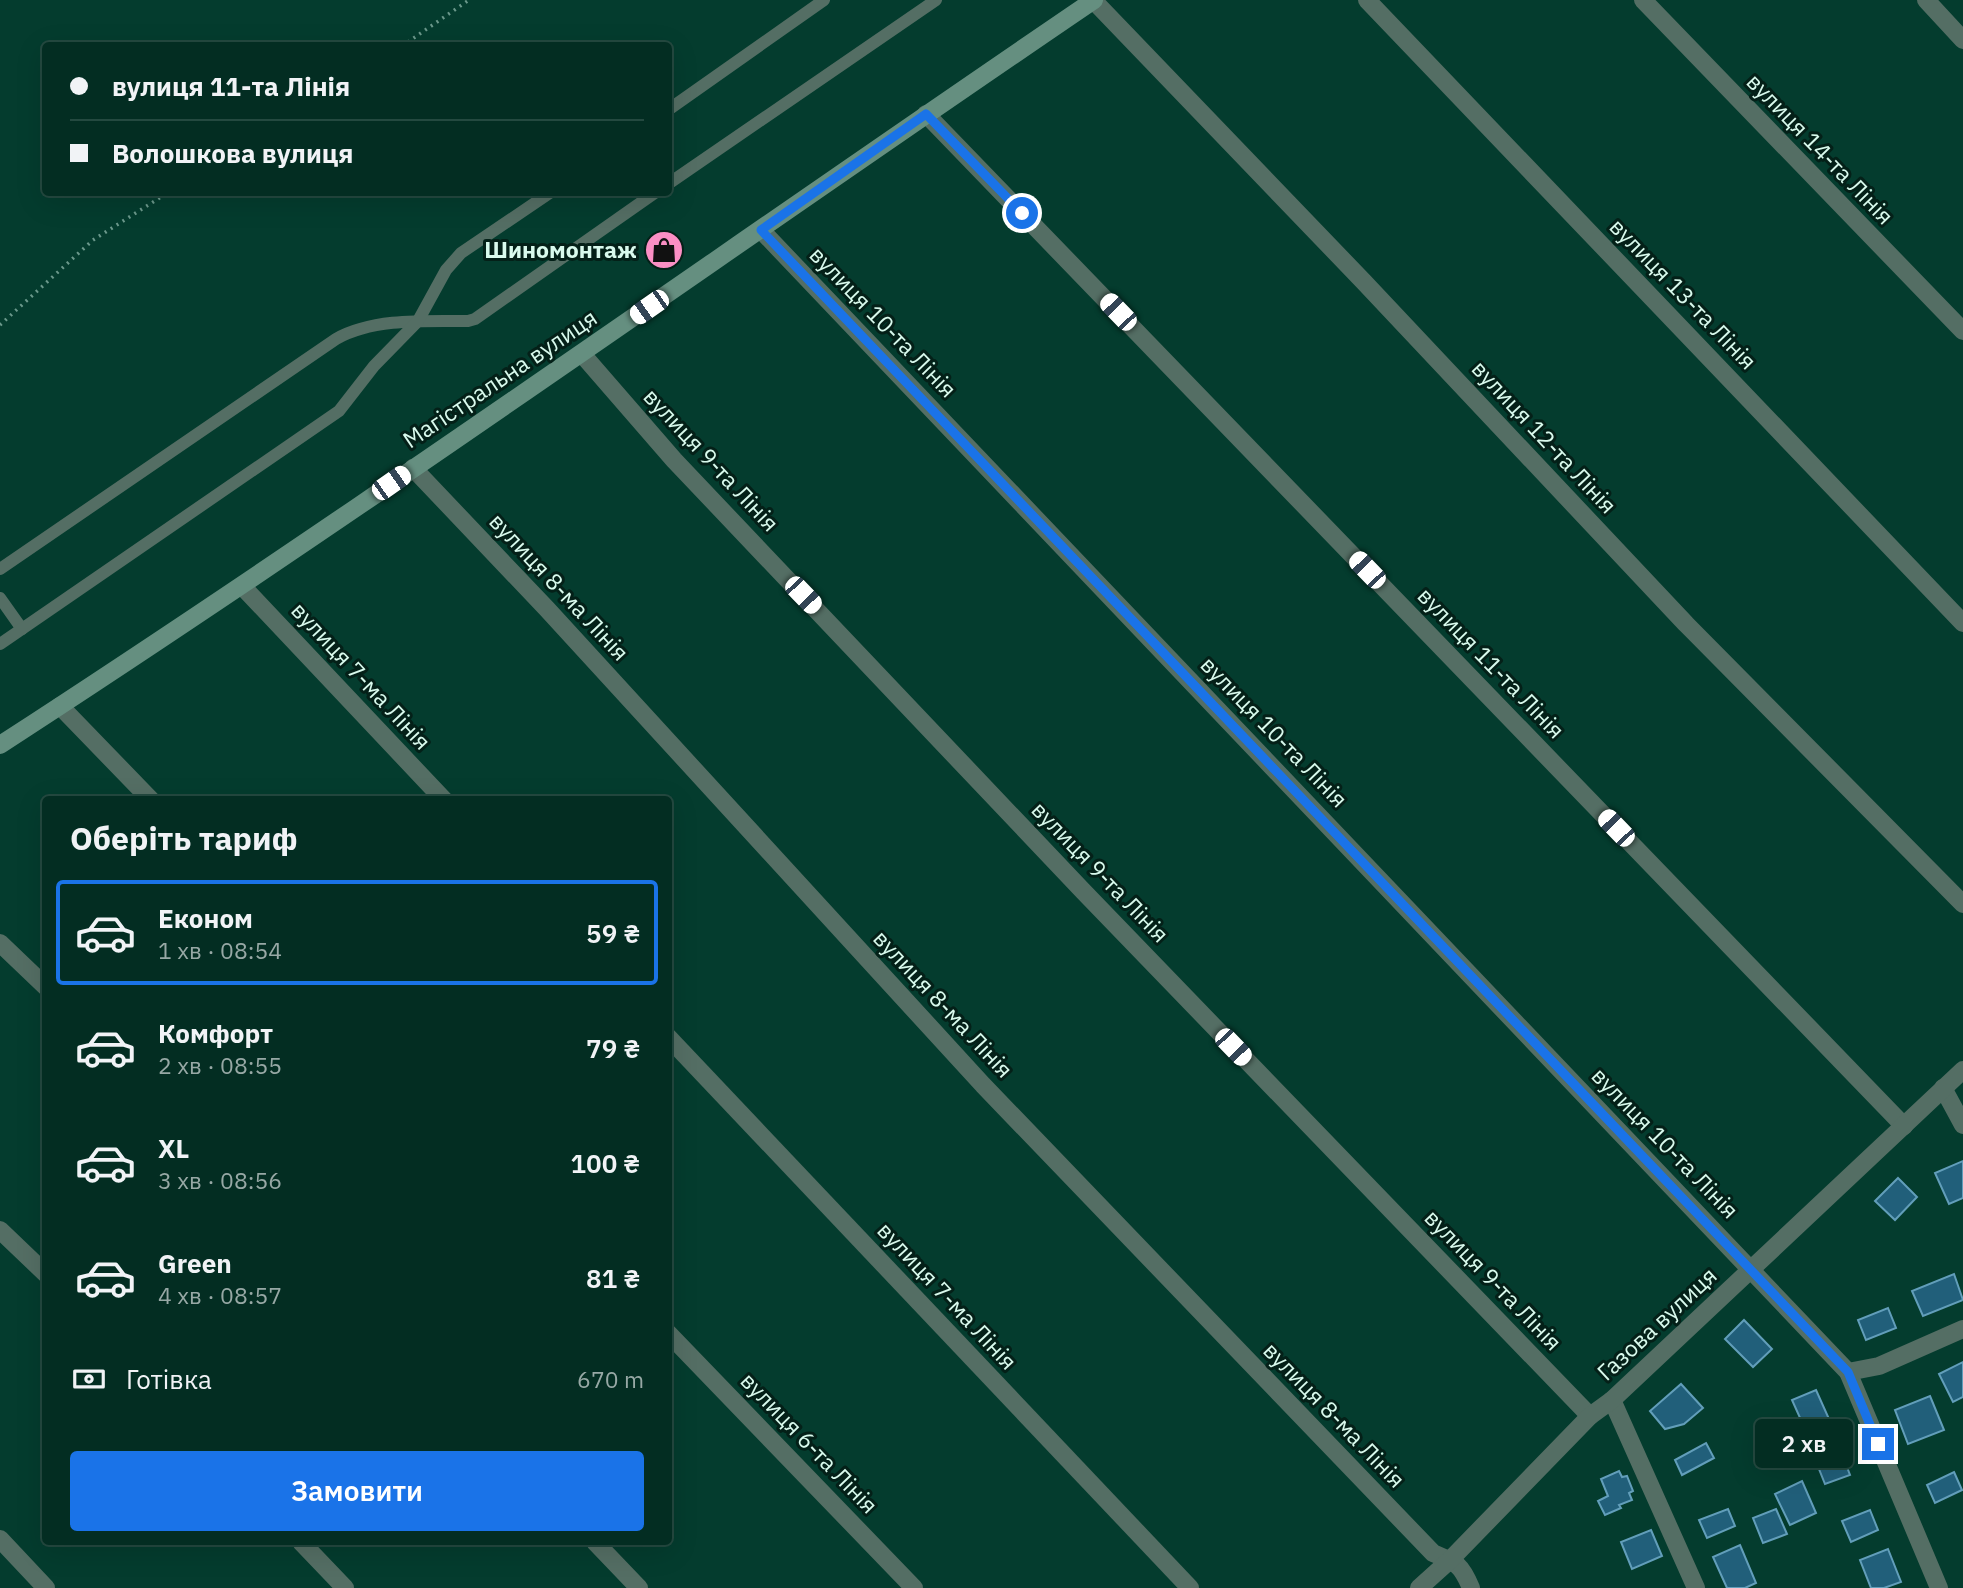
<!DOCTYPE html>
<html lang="uk">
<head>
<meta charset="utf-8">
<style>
	body { margin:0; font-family:"IBM Plex Sans",sans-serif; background:#0d352a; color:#f1f3f6; height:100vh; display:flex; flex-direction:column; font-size:26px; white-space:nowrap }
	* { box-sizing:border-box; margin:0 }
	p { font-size:23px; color:#97a8a5 }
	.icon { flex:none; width:38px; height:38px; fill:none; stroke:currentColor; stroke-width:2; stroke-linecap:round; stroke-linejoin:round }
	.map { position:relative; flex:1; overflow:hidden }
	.details { position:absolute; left:42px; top:796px; width:630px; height:749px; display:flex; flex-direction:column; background:#032d22; border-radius:7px; box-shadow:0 7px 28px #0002,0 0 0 2px #244940 }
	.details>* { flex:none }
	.hud { position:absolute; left:42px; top:42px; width:630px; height:154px; border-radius:7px; box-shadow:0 7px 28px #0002,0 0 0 2px #244940; display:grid; align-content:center; height:154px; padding:0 28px; background:#032d22 }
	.end { position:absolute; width:32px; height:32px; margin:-16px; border:9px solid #1a73e8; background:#fff; box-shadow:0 0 0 4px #fff }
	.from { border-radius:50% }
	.bubble { position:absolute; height:49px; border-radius:7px; background:#032d22; box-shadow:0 7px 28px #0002,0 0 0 2px #244940; font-size:23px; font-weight:600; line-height:49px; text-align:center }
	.car { position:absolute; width:21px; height:42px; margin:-21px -10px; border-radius:9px; box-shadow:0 0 5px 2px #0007; background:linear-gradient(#fff 24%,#345 0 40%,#fff 0 76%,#345 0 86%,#fff 0) }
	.hud b { display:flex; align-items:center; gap:24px; height:66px; font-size:26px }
	.hud b+b { border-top:2px solid #244940 }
	.hud i { width:18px; height:18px; background:#f1f3f6 }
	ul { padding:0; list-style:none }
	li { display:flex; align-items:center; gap:21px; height:105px; margin:0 14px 10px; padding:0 14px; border:4px solid transparent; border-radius:7px }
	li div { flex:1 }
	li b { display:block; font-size:26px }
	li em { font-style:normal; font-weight:600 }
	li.active { border-color:#1a73e8 }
	li>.icon { width:63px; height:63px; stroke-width:1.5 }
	h2 { padding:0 28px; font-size:32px; line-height:84px }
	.pay { display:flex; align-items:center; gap:18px; height:77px; padding:0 28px; font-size:26px }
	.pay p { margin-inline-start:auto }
	.button { display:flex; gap:14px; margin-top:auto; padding:14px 28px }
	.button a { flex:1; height:80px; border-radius:7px; background:#1a73e8; color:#fff; font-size:28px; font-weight:600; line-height:80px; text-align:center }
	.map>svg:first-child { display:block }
</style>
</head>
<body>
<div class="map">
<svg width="1963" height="1588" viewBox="0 0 1963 1588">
	<rect width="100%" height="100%" fill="#043c2e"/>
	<g fill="#215f7a" stroke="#629eba" stroke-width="2">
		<polygon points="1963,1161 1963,1198 1949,1204 1935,1173"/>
		<polygon points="1898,1178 1917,1197 1895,1220 1875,1201"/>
		<polygon points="1954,1274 1963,1300 1923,1316 1912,1291"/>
		<polygon points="1888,1308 1896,1328 1866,1340 1858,1320"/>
		<polygon points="1744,1320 1772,1349 1753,1367 1725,1339"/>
		<polygon points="1963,1362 1963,1397 1953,1402 1939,1374"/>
		<polygon points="1681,1384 1703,1408 1684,1424 1665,1429 1650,1411"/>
		<polygon points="1816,1390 1829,1419 1805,1429 1792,1400"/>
		<polygon points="1930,1396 1944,1430 1908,1444 1895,1410"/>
		<polygon points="1706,1443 1714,1458 1682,1475 1675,1460"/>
		<polygon points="1838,1444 1850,1475 1825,1484 1813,1454"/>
		<polygon points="1619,1471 1622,1477 1627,1476 1633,1491 1629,1493 1632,1500 1619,1505 1621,1508 1605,1515 1598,1501 1608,1496 1601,1479"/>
		<polygon points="1954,1472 1962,1490 1935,1503 1927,1485"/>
		<polygon points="1802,1481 1816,1513 1790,1525 1775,1494"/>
		<polygon points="1728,1509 1735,1526 1707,1538 1699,1520"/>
		<polygon points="1776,1509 1787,1534 1763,1543 1753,1518"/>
		<polygon points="1870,1510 1878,1530 1851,1542 1842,1521"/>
		<polygon points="1651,1530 1662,1556 1632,1569 1621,1542"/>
		<polygon points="1740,1545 1756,1583 1745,1588 1727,1588 1713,1557"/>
		<polygon points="1888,1549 1901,1582 1884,1588 1871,1588 1860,1560"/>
	</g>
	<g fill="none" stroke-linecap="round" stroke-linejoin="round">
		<g stroke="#6b988b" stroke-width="3.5" stroke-dasharray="2 5" stroke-linecap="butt">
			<polyline points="402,46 469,0"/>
			<polyline points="0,325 93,240 169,192"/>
		</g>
		<g stroke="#546e64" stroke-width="12">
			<polyline points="668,110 824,0"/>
			<polyline points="668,184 936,0"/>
			<path d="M0,569L336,339C373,318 426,321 468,321L475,319L656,192"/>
			<polyline points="0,598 22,629"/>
			<polyline points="0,644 339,411 374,366 418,321 446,270 461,253 551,192"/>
		</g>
		<g stroke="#546e64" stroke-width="18">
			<polyline points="1093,0 1364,282 1686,624 1963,904"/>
			<polyline points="1367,0 1963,623"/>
			<polyline points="1643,0 1963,331"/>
			<polyline points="1926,0 1963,40"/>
			<polyline points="926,114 1904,1126"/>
			<polyline points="761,230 1848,1372 1939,1588"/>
			<polyline points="582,354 674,460 1083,891 1590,1416"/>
			<path d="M413,468L547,609L983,1085L1433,1553C1457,1563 1461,1564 1471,1588"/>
			<polyline points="242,586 444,800"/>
			<polyline points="60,706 151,800"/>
			<polyline points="0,943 46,987"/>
			<polyline points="668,1037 1190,1588"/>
			<polyline points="1943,1088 1963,1125"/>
			<polyline points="0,1230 46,1274"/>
			<polyline points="668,1333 914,1588"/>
			<polyline points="1848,1372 1879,1366 1963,1329"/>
			<polyline points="1612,1400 1696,1588"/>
			<polyline points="0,1539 46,1588"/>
			<polyline points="301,1542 345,1588"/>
			<polyline points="595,1542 639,1588"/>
			<polyline points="1419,1588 1450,1560 1590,1416 1612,1400 1963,1070"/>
		</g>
		<path stroke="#658f80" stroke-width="18" d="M0,745C370,505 729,248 1094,0"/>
	</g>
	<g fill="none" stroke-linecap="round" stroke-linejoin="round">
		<polyline stroke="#1a73e8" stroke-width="9" points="1022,213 926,114 761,230 1848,1372 1878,1444"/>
	</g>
	<defs>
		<symbol id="shop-disc" viewBox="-11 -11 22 22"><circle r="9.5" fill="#fb8fc4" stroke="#042018"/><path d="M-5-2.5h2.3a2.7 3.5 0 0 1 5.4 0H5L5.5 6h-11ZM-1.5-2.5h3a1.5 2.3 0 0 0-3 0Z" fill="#111"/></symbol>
	</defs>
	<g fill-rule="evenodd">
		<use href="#shop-disc" x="642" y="228" width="44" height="44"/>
	</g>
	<g text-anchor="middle" stroke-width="6" stroke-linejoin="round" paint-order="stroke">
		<g font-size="23" fill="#d9faed" stroke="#042018">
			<text transform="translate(1820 149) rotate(46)" y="8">вулиця 14-та Лінія</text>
			<text transform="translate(1683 294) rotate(46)" y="8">вулиця 13-та Лінія</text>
			<text transform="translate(883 322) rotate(46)" y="8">вулиця 10-та Лінія</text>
			<text transform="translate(500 379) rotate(-34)" y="8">Магістральна вулиця</text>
			<text transform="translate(1544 437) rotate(47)" y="8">вулиця 12-та Лінія</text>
			<text transform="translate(711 460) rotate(47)" y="8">вулиця 9-та Лінія</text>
			<text transform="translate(559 587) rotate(47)" y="8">вулиця 8-ма Лінія</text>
			<text transform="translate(1491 663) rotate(46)" y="8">вулиця 11-та Лінія</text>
			<text transform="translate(361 676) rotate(47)" y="8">вулиця 7-ма Лінія</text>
			<text transform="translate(1274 732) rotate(46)" y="8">вулиця 10-та Лінія</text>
			<text transform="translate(1100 872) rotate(46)" y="8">вулиця 9-та Лінія</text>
			<text transform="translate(943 1004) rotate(47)" y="8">вулиця 8-ма Лінія</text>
			<text transform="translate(1665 1143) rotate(46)" y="8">вулиця 10-та Лінія</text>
			<text transform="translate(1493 1280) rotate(46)" y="8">вулиця 9-та Лінія</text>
			<text transform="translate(947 1296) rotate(47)" y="8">вулиця 7-ма Лінія</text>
			<text transform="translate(1657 1324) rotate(-43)" y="8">Газова вулиця</text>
			<text transform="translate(1334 1415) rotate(46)" y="8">вулиця 8-ма Лінія</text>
			<text transform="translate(809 1443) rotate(46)" y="8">вулиця 6-та Лінія</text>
		</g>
		<g font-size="23" font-weight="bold" fill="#d9faed" stroke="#042018" text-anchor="end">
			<text x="637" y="258">Шиномонтаж</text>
		</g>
	</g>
</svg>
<i class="end from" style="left:1022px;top:213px"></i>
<i class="end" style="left:1878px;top:1444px"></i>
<div class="bubble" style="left:1755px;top:1419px;width:98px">2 хв</div>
<i class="car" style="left:649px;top:307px;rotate:235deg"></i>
<i class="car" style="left:1118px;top:312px;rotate:316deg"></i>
<i class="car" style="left:391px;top:483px;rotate:55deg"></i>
<i class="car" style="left:1367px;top:570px;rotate:316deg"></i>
<i class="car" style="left:803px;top:595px;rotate:136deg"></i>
<i class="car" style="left:1616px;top:828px;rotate:316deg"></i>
<i class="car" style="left:1233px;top:1047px;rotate:136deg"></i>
<div class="hud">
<b><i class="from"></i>вулиця 11-та Лінія</b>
<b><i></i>Волошкова вулиця</b>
</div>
<section class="details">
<h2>Оберіть тариф</h2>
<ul>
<li class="active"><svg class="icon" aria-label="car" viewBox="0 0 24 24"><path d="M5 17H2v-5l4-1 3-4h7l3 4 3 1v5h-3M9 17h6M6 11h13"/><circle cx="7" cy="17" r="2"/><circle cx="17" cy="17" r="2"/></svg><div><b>Економ</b><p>1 хв · 08:54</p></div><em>59 ₴</em></li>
<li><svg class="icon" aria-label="car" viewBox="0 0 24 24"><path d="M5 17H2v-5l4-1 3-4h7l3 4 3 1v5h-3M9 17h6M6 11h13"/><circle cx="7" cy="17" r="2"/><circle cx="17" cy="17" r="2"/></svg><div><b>Комфорт</b><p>2 хв · 08:55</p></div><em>79 ₴</em></li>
<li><svg class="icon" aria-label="car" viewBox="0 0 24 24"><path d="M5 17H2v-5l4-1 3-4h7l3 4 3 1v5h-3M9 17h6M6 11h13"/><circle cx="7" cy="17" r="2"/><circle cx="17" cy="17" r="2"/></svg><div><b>XL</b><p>3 хв · 08:56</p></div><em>100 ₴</em></li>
<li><svg class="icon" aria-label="car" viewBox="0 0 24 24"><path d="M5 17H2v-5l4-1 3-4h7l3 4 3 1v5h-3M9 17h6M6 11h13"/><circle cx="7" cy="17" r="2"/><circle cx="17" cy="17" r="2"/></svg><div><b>Green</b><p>4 хв · 08:57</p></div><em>81 ₴</em></li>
</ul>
<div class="pay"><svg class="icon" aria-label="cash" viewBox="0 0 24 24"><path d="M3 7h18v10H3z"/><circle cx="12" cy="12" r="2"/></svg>Готівка<p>670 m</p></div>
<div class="button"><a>Замовити</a></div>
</section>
</div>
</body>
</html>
